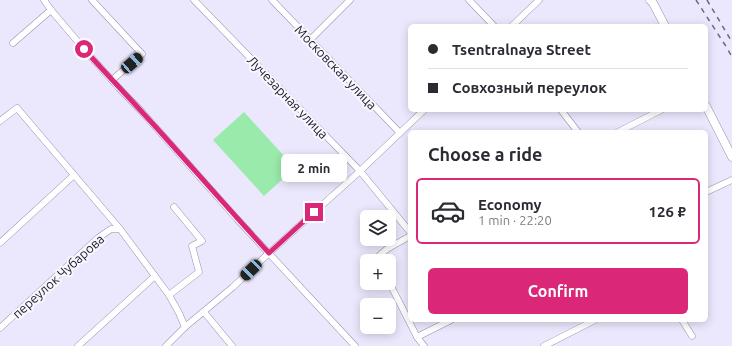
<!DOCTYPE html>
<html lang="en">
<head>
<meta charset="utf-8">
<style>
	body { margin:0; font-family:Ubuntu,sans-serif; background:#f7f7f7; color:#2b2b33; height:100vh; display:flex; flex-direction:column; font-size:15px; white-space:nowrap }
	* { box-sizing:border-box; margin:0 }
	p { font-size:13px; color:#7c7c81 }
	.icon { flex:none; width:22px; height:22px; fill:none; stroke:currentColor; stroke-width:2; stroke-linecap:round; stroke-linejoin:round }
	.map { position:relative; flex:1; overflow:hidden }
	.drawer { position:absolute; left:408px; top:130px; width:300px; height:192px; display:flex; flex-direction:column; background:#fff; border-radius:6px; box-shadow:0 2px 10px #0003 }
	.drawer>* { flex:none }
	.banner { position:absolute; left:408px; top:24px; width:300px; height:88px; border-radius:6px; box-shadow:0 2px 10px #0003; display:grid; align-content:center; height:88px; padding:0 20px; background:#fff }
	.tools { position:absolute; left:360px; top:210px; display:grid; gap:8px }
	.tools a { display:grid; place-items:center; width:36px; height:36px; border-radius:6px; background:#fff; box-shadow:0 2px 10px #0003; font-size:20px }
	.end { position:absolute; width:18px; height:18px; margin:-9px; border:5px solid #db2777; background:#fff; box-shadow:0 0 0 2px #fff }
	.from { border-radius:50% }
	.bubble { position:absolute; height:28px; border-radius:6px; background:#fff; box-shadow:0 2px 10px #0003; font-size:13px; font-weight:700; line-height:28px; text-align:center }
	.car { position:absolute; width:12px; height:24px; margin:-12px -6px; border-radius:5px; box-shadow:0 0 3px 1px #0007; background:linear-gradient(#222 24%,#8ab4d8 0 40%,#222 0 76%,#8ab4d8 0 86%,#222 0) }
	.banner b { display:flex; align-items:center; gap:14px; height:38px; font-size:15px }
	.banner b+b { border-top:1px solid #e1e1e2 }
	.banner i { width:10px; height:10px; background:#2b2b33 }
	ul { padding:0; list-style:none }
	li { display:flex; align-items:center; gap:12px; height:66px; margin:0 8px 6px; padding:0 12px; border:2px solid #e1e1e2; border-radius:6px }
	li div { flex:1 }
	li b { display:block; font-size:15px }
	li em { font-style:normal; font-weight:700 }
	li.current { border-color:#db2777 }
	li>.icon { width:36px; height:36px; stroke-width:1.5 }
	h2 { padding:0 20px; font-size:18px; line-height:48px }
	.action { display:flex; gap:8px; margin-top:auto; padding:8px 20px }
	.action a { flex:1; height:46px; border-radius:6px; background:#db2777; color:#fff; font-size:16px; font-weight:700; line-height:46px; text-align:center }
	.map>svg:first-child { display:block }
</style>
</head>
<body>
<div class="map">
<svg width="732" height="346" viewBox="0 0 732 346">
	<rect width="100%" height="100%" fill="#ebe8fd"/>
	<polygon fill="#99eaab" points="244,112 295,168 264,196 213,140"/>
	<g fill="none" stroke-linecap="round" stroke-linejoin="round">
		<defs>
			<g id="minor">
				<polyline points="44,0 51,10 84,49 118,87 143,113 237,219 355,346"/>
				<polyline points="92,0 142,54 112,80"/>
				<polyline points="194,0 360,171 410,232"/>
				<polyline points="272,0 400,133"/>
				<polyline points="469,0 494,26"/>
				<polyline points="512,26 539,0"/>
				<polyline points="310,40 350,0"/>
				<polyline points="13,43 51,10"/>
				<polyline points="561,110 578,132"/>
				<polyline points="0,121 17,108 120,229 169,295 179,313 185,327"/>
				<polyline points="618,132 661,110"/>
				<polyline points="706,192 732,180"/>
				<polyline points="0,243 74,175"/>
				<polyline points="380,261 379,256 387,249 410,236"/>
				<polyline points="389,282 417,337 424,346"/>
				<polyline points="169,295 199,272 192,246 202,241 174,207"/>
				<polyline points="204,312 232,346"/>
				<polyline points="682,320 692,336"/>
				<polyline points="0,328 98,238 111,229 120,229"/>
				<polyline points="417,337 451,320"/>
				<polyline points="78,346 155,276"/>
				<polyline points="166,346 185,327 233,287 269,253 360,171 424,110"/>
				<polyline points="544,346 595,320"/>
			</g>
			<g id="major">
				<polyline points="650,0 653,3 665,26"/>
				<polyline points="706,106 732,157"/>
			</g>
		</defs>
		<use href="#minor" stroke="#9691b2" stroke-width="7"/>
		<use href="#major" stroke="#9691b2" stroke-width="9"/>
		<use href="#minor" stroke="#fff" stroke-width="6"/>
		<use href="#major" stroke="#fff" stroke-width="8"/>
		<g stroke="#6a6877" stroke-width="1.5" stroke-dasharray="5 5" stroke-linecap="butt">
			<polyline points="696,0 727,48 732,57"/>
			<polyline points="707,0 732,42"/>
		</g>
	</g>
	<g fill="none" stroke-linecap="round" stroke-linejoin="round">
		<path stroke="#db2777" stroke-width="5" d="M84,49C110,78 137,106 163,135C198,174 233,214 269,253L314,212"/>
	</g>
	<g text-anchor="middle" stroke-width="4" stroke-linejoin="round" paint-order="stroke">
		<g font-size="13" fill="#1b1925" stroke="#f8f7ff">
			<text transform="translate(336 67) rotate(46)" y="5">Московская улица</text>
			<text transform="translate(288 97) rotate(46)" y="5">Лучезарная улица</text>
			<text transform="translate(58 276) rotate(-42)" y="5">переулок Чубарова</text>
		</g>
	</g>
</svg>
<div class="tools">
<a><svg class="icon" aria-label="layers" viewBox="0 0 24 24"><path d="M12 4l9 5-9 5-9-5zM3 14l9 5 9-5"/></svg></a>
<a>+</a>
<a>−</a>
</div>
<i class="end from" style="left:84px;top:49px"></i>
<i class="end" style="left:314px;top:212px"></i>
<div class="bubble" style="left:281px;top:154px;width:66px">2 min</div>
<i class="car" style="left:132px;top:63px;rotate:49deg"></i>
<i class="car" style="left:251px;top:270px;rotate:226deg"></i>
<div class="banner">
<b><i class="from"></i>Tsentralnaya Street</b>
<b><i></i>Совхозный переулок</b>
</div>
<section class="drawer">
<h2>Choose a ride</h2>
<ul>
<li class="current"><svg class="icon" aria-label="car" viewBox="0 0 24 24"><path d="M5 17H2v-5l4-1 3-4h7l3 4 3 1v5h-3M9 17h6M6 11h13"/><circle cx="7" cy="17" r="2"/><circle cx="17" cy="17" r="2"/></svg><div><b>Economy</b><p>1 min · 22:20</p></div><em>126 ₽</em></li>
</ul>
<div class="action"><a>Confirm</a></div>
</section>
</div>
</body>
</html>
